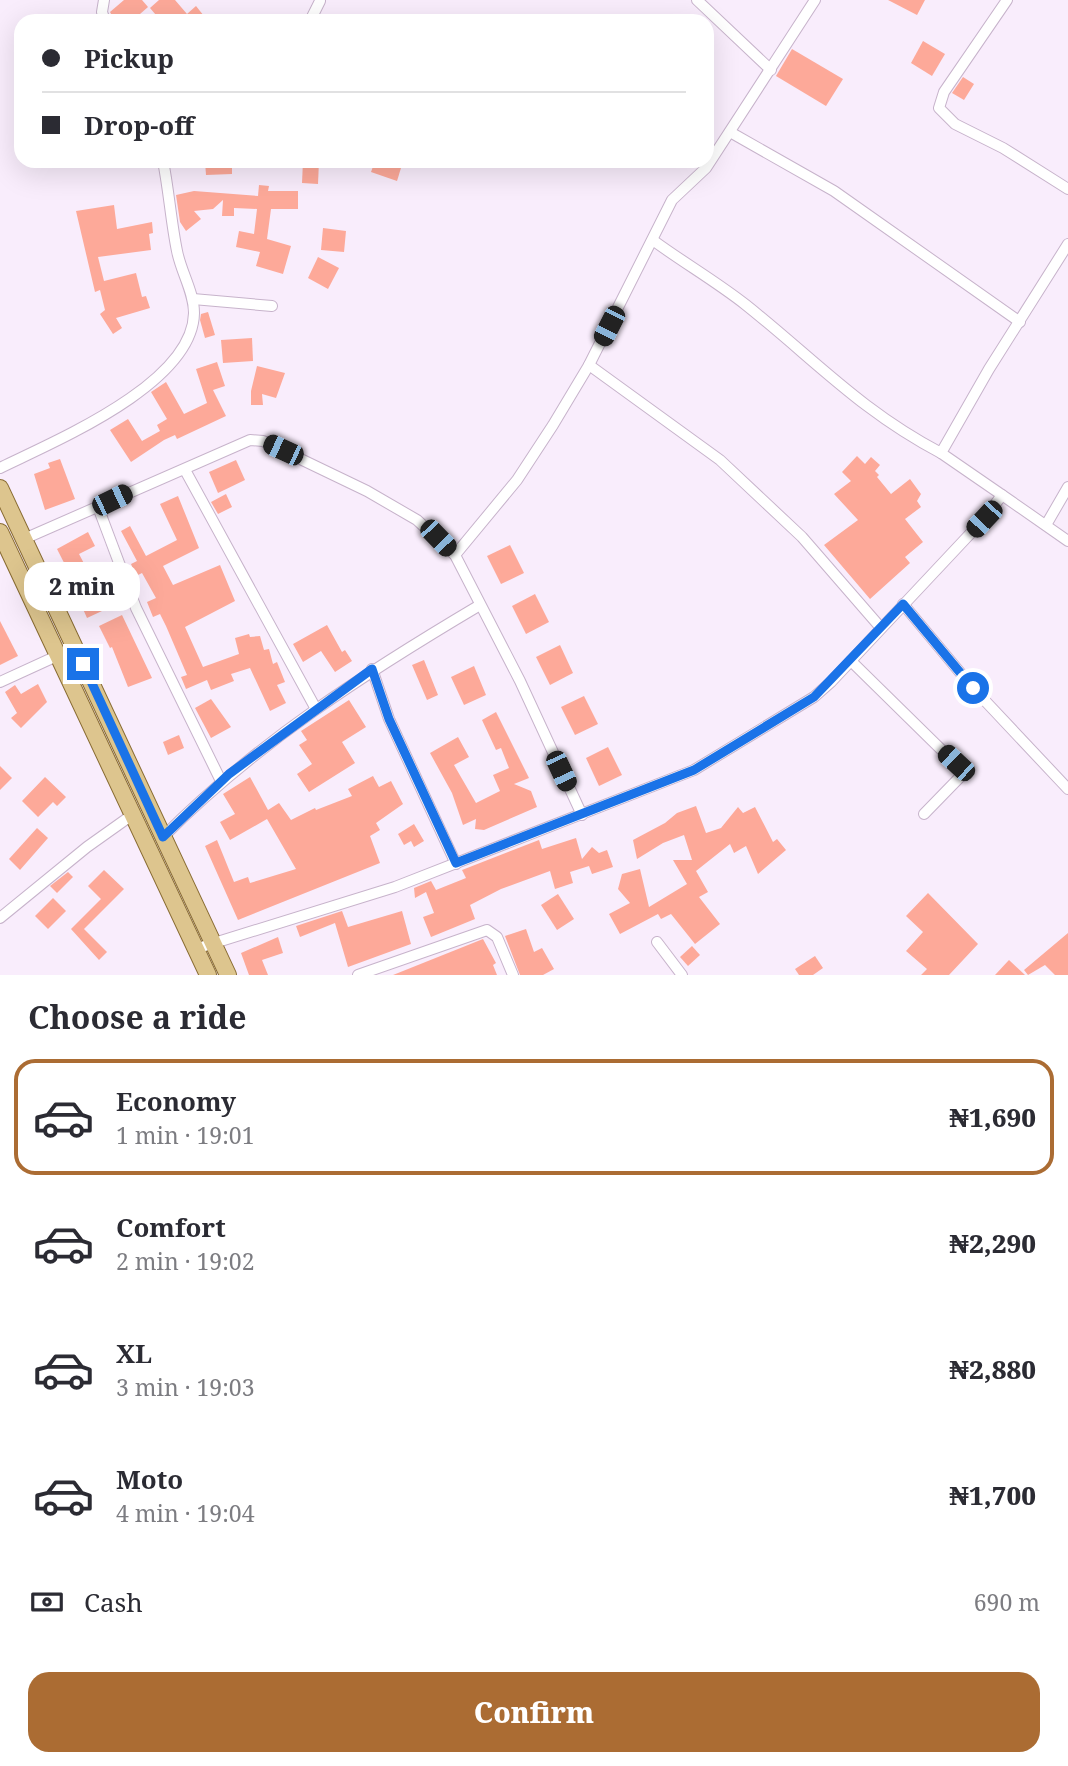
<!DOCTYPE html>
<html lang="en">
<head>
<meta charset="utf-8">
<style>
	body { margin:0; font-family:"Noto Serif",serif; background:#f2f2f3; color:#2b2b33; height:100vh; display:flex; flex-direction:column; font-size:26px; white-space:nowrap }
	* { box-sizing:border-box; margin:0 }
	p { font-size:23px; color:#7c7c81 }
	.icon { flex:none; width:38px; height:38px; fill:none; stroke:currentColor; stroke-width:2; stroke-linecap:round; stroke-linejoin:round }
	.map { position:relative; height:975px; overflow:hidden }
	.sheet { display:flex; flex-direction:column; background:#fff; flex:1 }
	.sheet>* { flex:none }
	.top-card { position:absolute; left:14px; top:14px; width:700px; height:154px; border-radius:21px; box-shadow:0 7px 28px #0002; display:grid; align-content:center; height:154px; padding:0 28px; background:#fff }
	.end { position:absolute; width:32px; height:32px; margin:-16px; border:9px solid #1a73e8; background:#fff; box-shadow:0 0 0 4px #fff }
	.from { border-radius:50% }
	.bubble { position:absolute; height:49px; border-radius:21px; background:#fff; box-shadow:0 7px 28px #0002; font-size:23px; font-weight:800; line-height:49px; text-align:center }
	.car { position:absolute; width:21px; height:42px; margin:-21px -10px; border-radius:9px; box-shadow:0 0 5px 2px #0007; background:linear-gradient(#222 24%,#8ab4d8 0 40%,#222 0 76%,#8ab4d8 0 86%,#222 0) }
	.top-card b { display:flex; align-items:center; gap:24px; height:66px; font-size:26px }
	.top-card b+b { border-top:2px solid #e1e1e2 }
	.top-card i { width:18px; height:18px; background:#2b2b33 }
	ul { padding:0; list-style:none }
	li { display:flex; align-items:center; gap:21px; height:116px; margin:0 14px 10px; padding:0 14px; border:4px solid transparent; border-radius:21px }
	li div { flex:1 }
	li b { display:block; font-size:26px }
	li em { font-style:normal; font-weight:800 }
	li.active { border-color:#ab6c33 }
	li>.icon { width:63px; height:63px; stroke-width:1.5 }
	h2 { padding:0 28px; font-size:32px; line-height:84px }
	.pay { display:flex; align-items:center; gap:18px; height:77px; padding:0 28px; font-size:26px }
	.pay p { margin-inline-start:auto }
	.button { display:flex; gap:14px; margin-top:auto; padding:14px 28px }
	.button a { flex:1; height:80px; border-radius:21px; background:#ab6c33; color:#fff; font-size:28px; font-weight:800; line-height:80px; text-align:center }
	.map>svg:first-child { display:block }
</style>
</head>
<body>
<div class="map">
<svg width="1068" height="975" viewBox="0 0 1068 975">
	<rect width="100%" height="100%" fill="#f9edfc"/>
	<g fill="#fda999">
		<polygon points="124,0 142,0 148,7 132,21 115,21 110,12"/>
		<polygon points="159,0 175,0 187,14 196,6 208,21 161,21 150,8"/>
		<polygon points="888,0 925,0 917,15"/>
		<polygon points="923,41 945,54 932,76 911,63"/>
		<polygon points="792,49 843,79 826,106 776,76"/>
		<polygon points="963,77 974,84 964,100 952,93"/>
		<polygon points="205,161 232,161 232,174 206,175"/>
		<polygon points="303,161 319,161 318,184 302,183"/>
		<polygon points="375,161 401,168 397,181 371,172"/>
		<polygon points="259,185 269,186 268,191 298,191 298,209 271,209 267,239 291,246 283,274 256,266 260,252 236,247 239,231 254,234 257,209 234,208 234,216 222,216 223,200 213,209 194,211 201,219 186,231 180,222 176,195 194,191 258,196"/>
		<polygon points="114,205 117,229 152,222 153,233 149,234 151,250 98,257 104,281 136,273 142,297 146,296 150,308 116,318 122,328 113,334 100,314 105,310 100,290 95,292 76,211"/>
		<polygon points="323,228 346,231 344,252 321,250"/>
		<polygon points="318,257 339,268 328,289 308,278"/>
		<polygon points="208,312 215,335 205,338 200,320 201,314"/>
		<polygon points="252,338 253,361 223,363 221,340"/>
		<polygon points="217,362 225,386 213,390 226,416 177,439 175,435 164,440 131,462 110,430 128,419 142,441 160,431 157,425 167,419 151,392 166,382 184,414 207,403 196,369"/>
		<polygon points="257,366 285,373 276,398 262,394 263,405 251,405 251,391"/>
		<polygon points="857,456 865,464 871,457 880,465 875,471 879,475 877,477 891,494 910,479 921,494 917,501 921,507 905,519 923,542 905,557 910,563 870,599 824,545 858,520 834,494 851,481 842,472"/>
		<polygon points="60,459 75,499 45,510 34,474 50,468 48,463"/>
		<polygon points="236,460 245,480 218,493 209,472"/>
		<polygon points="226,494 232,507 218,514 211,502"/>
		<polygon points="178,496 199,548 163,566 173,585 220,565 235,601 185,627 203,667 239,654 235,638 249,634 250,637 260,636 264,650 269,649 273,664 277,662 285,682 277,685 286,703 270,711 250,668 231,674 234,681 211,690 207,680 186,689 181,677 187,675 166,626 160,614 153,617 147,602 156,598 142,573 136,576 131,564 137,561 121,531 130,526 146,556 177,540 160,504"/>
		<polygon points="88,532 95,546 79,554 89,573 106,565 115,586 95,596 102,611 87,618 79,600 82,598 57,549"/>
		<polygon points="510,545 524,573 501,584 487,556"/>
		<polygon points="535,594 549,622 526,634 512,606"/>
		<polygon points="122,615 152,678 128,687 112,647 110,648 99,626"/>
		<polygon points="0,621 18,656 0,665"/>
		<polygon points="327,625 342,652 345,650 352,661 335,672 321,651 303,662 293,644"/>
		<polygon points="560,645 573,673 550,685 536,657"/>
		<polygon points="424,660 438,695 427,700 412,665"/>
		<polygon points="474,666 486,695 464,705 451,677"/>
		<polygon points="38,684 47,702 21,728 11,718 17,713 5,692 15,685 21,694"/>
		<polygon points="584,696 598,724 575,735 561,707"/>
		<polygon points="211,699 231,727 211,738 195,708"/>
		<polygon points="349,700 366,727 342,742 355,763 309,792 297,774 312,764 299,745 307,740 301,731"/>
		<polygon points="496,712 529,778 514,784 531,791 537,807 484,830 475,829 476,819 463,825 452,793 430,753 458,737 469,757 454,765 476,803 500,791 493,775 509,768 501,748 496,750 482,720"/>
		<polygon points="179,735 184,748 168,755 163,742"/>
		<polygon points="608,747 622,775 599,786 586,758"/>
		<polygon points="0,766 12,778 0,790"/>
		<polygon points="373,776 379,787 391,781 403,804 376,823 380,830 370,836 380,863 238,920 205,846 217,840 234,882 248,877 250,883 296,869 267,819 230,840 220,822 235,814 223,794 250,777 268,810 279,803 291,820 315,808 316,810 352,796 348,789"/>
		<polygon points="45,777 66,797 57,806 53,802 38,817 22,801"/>
		<polygon points="696,806 706,833 721,828 738,807 743,813 755,807 773,842 777,839 786,850 758,874 746,846 734,853 730,844 696,871 708,892 699,897 720,924 695,944 671,914 661,919 658,914 620,934 609,914 630,903 618,889 622,874 640,869 649,907 687,884 673,860 692,860 684,835 663,843 637,859 633,840 665,823 677,813"/>
		<polygon points="414,824 424,841 414,847 411,841 404,845 398,834"/>
		<polygon points="37,828 48,838 20,870 9,859"/>
		<polygon points="576,838 582,859 592,847 599,853 607,850 613,867 592,874 589,866 570,872 573,883 555,889 550,871 501,889 470,905 475,919 431,937 423,917 434,913 426,892 415,898 414,888 431,881 436,890 466,878 462,870 539,840 542,849"/>
		<polygon points="104,870 124,889 84,929 107,952 99,960 71,929 101,899 88,886"/>
		<polygon points="68,872 73,877 57,893 50,886"/>
		<polygon points="928,893 978,944 949,975 921,975 927,969 906,951 923,932 906,916"/>
		<polygon points="558,894 574,919 557,930 541,905"/>
		<polygon points="53,898 66,911 48,929 35,916"/>
		<polygon points="342,911 348,927 402,911 411,944 348,967 335,923 300,937 296,926"/>
		<polygon points="526,929 534,952 542,948 554,969 543,975 520,975 505,936"/>
		<polygon points="1068,933 1068,975 1055,975 1045,965 1028,975 1024,970"/>
		<polygon points="278,937 283,953 262,960 268,975 249,975 241,953"/>
		<polygon points="483,939 496,963 493,965 497,975 393,975"/>
		<polygon points="692,946 700,955 688,966 680,957"/>
		<polygon points="815,956 823,968 813,975 799,975 795,969"/>
		<polygon points="1009,960 1025,975 995,975"/>
	</g>
	<g fill="none" stroke-linecap="round" stroke-linejoin="round">
		<defs>
			<g id="minor">
				<polyline points="104,0 102,12 105,21"/>
				<polyline points="697,0 771,70"/>
				<polyline points="1007,0 944,92 939,108 955,124 1003,148 1068,189"/>
				<polyline points="310,21 320,1"/>
				<polyline points="730,132 834,191 1020,322"/>
				<path d="M654,241C684,263 717,282 746,305C815,360 861,411 941,453"/>
				<polyline points="193,299 272,306"/>
				<polyline points="589,365 720,460 802,537 881,628"/>
				<path d="M0,468C55,441 193,384 194,313C194,292 181,272 177,251C171,222 169,191 163,161"/>
				<polyline points="185,470 316,709"/>
				<polyline points="1002,495 1068,541"/>
				<polyline points="98,507 136,608 221,781"/>
				<polyline points="1046,525 1068,487"/>
				<polyline points="24,539 250,440 263,441 367,491 417,520 455,555 520,681 582,815"/>
				<polyline points="455,555 517,480 553,425 589,365 672,200 706,168 815,0"/>
				<polyline points="903,604 973,688 1068,789"/>
				<polyline points="851,661 961,769 960,777 924,814"/>
				<polyline points="372,669 389,719 456,864"/>
				<polyline points="0,682 59,655"/>
				<path d="M163,837C256,743 367,672 480,605"/>
				<polyline points="0,918 87,847 132,815"/>
				<polyline points="657,942 682,975"/>
				<polyline points="195,949 395,887 694,770 814,697 831,682 984,519 1002,495 941,453 989,369 1068,244"/>
				<polyline points="358,975 487,930 497,937 513,975"/>
			</g>
			<g id="primary">
				<polyline points="0,488 228,975"/>
				<polyline points="0,532 208,975"/>
			</g>
		</defs>
		<use href="#minor" stroke="#c7b3cb" stroke-width="12"/>
		<use href="#primary" stroke="#886b32" stroke-width="18"/>
		<use href="#minor" stroke="#fff" stroke-width="10"/>
		<use href="#primary" stroke="#ddc58e" stroke-width="16"/>
	</g>
	<g fill="none" stroke-linecap="round" stroke-linejoin="round">
		<polyline stroke="#1a73e8" stroke-width="9" points="83,664 163,837 229,774 372,669 389,719 456,863 694,770 814,697 903,604 973,688"/>
	</g>
</svg>
<i class="end from" style="left:973px;top:688px"></i>
<i class="end" style="left:83px;top:664px"></i>
<div class="bubble" style="left:24px;top:562px;width:116px">2 min</div>
<i class="car" style="left:609px;top:326px;rotate:207deg"></i>
<i class="car" style="left:283px;top:450px;rotate:295deg"></i>
<i class="car" style="left:112px;top:500px;rotate:64deg"></i>
<i class="car" style="left:984px;top:519px;rotate:223deg"></i>
<i class="car" style="left:438px;top:538px;rotate:136deg"></i>
<i class="car" style="left:956px;top:763px;rotate:313deg"></i>
<i class="car" style="left:561px;top:771px;rotate:155deg"></i>
<div class="top-card">
<b><i class="from"></i>Pickup</b>
<b><i></i>Drop-off</b>
</div>
</div>
<section class="sheet">
<h2>Choose a ride</h2>
<ul>
<li class="active"><svg class="icon" aria-label="car" viewBox="0 0 24 24"><path d="M5 17H2v-5l4-1 3-4h7l3 4 3 1v5h-3M9 17h6M6 11h13"/><circle cx="7" cy="17" r="2"/><circle cx="17" cy="17" r="2"/></svg><div><b>Economy</b><p>1 min · 19:01</p></div><em>₦1,690</em></li>
<li><svg class="icon" aria-label="car" viewBox="0 0 24 24"><path d="M5 17H2v-5l4-1 3-4h7l3 4 3 1v5h-3M9 17h6M6 11h13"/><circle cx="7" cy="17" r="2"/><circle cx="17" cy="17" r="2"/></svg><div><b>Comfort</b><p>2 min · 19:02</p></div><em>₦2,290</em></li>
<li><svg class="icon" aria-label="car" viewBox="0 0 24 24"><path d="M5 17H2v-5l4-1 3-4h7l3 4 3 1v5h-3M9 17h6M6 11h13"/><circle cx="7" cy="17" r="2"/><circle cx="17" cy="17" r="2"/></svg><div><b>XL</b><p>3 min · 19:03</p></div><em>₦2,880</em></li>
<li><svg class="icon" aria-label="car" viewBox="0 0 24 24"><path d="M5 17H2v-5l4-1 3-4h7l3 4 3 1v5h-3M9 17h6M6 11h13"/><circle cx="7" cy="17" r="2"/><circle cx="17" cy="17" r="2"/></svg><div><b>Moto</b><p>4 min · 19:04</p></div><em>₦1,700</em></li>
</ul>
<div class="pay"><svg class="icon" aria-label="cash" viewBox="0 0 24 24"><path d="M3 7h18v10H3z"/><circle cx="12" cy="12" r="2"/></svg>Cash<p>690 m</p></div>
<div class="button"><a>Confirm</a></div>
</section>
</body>
</html>
